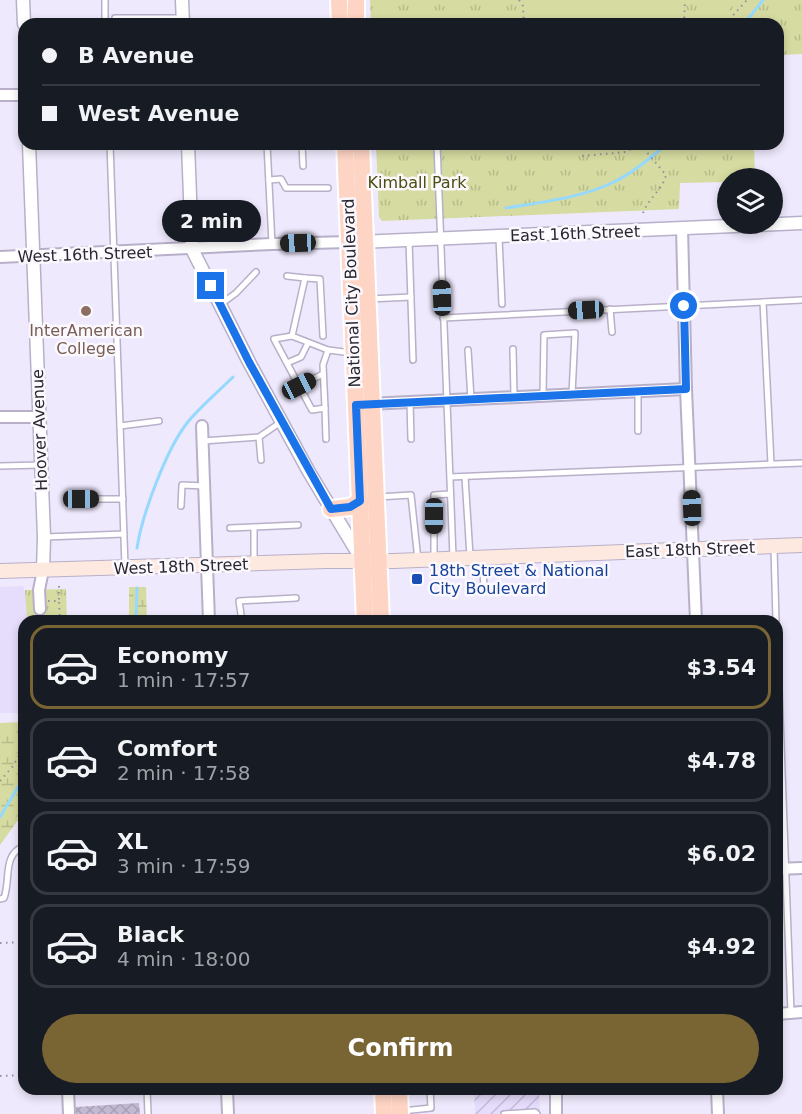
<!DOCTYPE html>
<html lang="en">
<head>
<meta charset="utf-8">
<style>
	body { margin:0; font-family:"DejaVu Sans",sans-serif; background:#242831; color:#f1f3f6; height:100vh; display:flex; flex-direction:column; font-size:22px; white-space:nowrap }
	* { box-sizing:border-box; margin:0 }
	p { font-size:20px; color:#9ea1a6 }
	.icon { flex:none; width:33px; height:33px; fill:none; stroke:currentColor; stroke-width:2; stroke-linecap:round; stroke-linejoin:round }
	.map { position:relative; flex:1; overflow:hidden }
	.sheet { position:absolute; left:18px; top:615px; width:765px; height:480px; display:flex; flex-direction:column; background:#171b24; border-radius:18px; box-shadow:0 3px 9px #0003 }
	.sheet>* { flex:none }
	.top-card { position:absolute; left:18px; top:18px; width:766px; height:132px; border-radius:18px; box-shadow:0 3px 9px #0003; display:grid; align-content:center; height:132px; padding:0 24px; background:#171b24 }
	.controls { position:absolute; left:717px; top:168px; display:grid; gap:12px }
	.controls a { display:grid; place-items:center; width:66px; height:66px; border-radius:50%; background:#171b24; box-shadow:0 3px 9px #0003; font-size:30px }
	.end { position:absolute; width:27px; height:27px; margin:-14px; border:8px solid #1a73e8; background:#fff; box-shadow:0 0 0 3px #fff }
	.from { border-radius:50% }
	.bubble { position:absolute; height:42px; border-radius:21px; background:#171b24; box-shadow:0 3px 9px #0003; font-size:20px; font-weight:800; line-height:42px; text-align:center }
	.car { position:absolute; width:18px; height:36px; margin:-18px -9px; border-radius:8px; box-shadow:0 0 4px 2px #0007; background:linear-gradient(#222 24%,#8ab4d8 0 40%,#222 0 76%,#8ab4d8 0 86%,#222 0) }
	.top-card b { display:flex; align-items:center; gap:21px; height:57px; font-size:22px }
	.top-card b+b { border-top:2px solid #363941 }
	.top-card i { width:15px; height:15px; background:#f1f3f6 }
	ul { padding:10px 0 0; list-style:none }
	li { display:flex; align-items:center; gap:18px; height:84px; margin:0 12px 9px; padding:0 12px; border:3px solid #363941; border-radius:18px }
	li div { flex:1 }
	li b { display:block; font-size:22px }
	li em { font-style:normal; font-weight:800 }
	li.selected { border-color:#796433 }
	li>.icon { width:54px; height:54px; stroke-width:1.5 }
	.cta { display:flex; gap:12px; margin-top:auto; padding:12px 24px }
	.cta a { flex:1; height:69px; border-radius:36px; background:#796433; color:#fff; font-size:24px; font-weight:800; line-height:69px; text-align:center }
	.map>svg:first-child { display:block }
</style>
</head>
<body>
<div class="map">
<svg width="802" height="1114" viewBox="0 0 802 1114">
	<defs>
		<pattern id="industrial-furrows" width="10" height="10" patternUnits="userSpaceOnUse" patternTransform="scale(1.5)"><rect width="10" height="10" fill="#e6dcfc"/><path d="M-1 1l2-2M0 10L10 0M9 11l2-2" fill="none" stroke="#c5bdd8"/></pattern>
		<pattern id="grass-tufts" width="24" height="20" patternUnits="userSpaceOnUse" patternTransform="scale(1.5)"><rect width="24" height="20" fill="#d6dba1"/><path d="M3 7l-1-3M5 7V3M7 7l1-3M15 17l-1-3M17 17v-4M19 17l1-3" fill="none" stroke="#b8bc8b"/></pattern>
		<pattern id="wetland-marsh" width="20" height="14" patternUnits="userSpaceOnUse" patternTransform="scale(1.5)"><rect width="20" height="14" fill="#d6dba1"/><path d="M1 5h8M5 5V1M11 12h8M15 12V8" fill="none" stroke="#b8bc8b"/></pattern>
		<pattern id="building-cross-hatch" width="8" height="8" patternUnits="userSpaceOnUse" patternTransform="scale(1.5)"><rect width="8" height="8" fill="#c2bad3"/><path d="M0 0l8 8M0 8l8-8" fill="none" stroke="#a7a0b5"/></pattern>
	</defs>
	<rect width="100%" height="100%" fill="#efe9fd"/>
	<polygon fill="#e6dcfc" points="23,586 26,597 27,621 24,621 24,713 0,713 0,587"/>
	<polygon fill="url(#industrial-furrows)" points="474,1089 539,1089 540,1114 475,1114"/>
	<g fill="url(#grass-tufts)">
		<polygon points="370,0 802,0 802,54 779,55 778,24 371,24"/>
		<polygon points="376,144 754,144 755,178 728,178 727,182 680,183 679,209 382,221 379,217"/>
		<polygon points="66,589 67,621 27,621 25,590"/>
	</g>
	<g fill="url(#wetland-marsh)">
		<polygon points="129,587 146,587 147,621 129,621"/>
		<polygon points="24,722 24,812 0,845 0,723"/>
	</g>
	<g fill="#d6dba1">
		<polygon points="527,0 675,0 673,24 527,24 525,11"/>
		<polygon points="711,0 737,0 717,24 697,24 701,8"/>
	</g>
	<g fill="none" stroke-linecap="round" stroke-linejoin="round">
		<g stroke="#95d9fe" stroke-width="3">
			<polyline points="744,24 763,0"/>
			<path d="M506,208C542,202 581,198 614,182C634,172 650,158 667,144"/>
			<path d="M137,548C142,515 166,450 187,423C200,407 218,392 233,377"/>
			<polyline points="136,621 137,588"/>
			<polyline points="0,817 24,777"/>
		</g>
	</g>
	<polygon fill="url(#building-cross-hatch)" points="139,1103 140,1114 76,1114 76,1107"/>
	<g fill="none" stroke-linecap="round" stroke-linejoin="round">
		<defs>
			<g id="service">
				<polyline points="105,0 105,24"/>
				<polyline points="115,18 183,18"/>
				<polyline points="110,144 125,566"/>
				<polyline points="267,144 272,244"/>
				<polyline points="302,144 303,166"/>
				<polyline points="437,144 453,557"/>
				<polyline points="269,180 281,179 286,188 328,188"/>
				<polyline points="499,238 502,304"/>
				<polyline points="409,241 413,360"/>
				<polyline points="287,276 305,278 292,336 328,350 352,353"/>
				<polyline points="305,278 320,279 323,336"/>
				<polyline points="369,299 411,297"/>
				<polyline points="763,302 771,464"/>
				<polyline points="221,304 236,293 256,272"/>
				<polyline points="610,309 612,332"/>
				<polyline points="443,318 802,300"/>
				<polyline points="292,336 274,339 312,410 325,408 326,439"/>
				<polyline points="513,349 514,396"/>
				<polyline points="468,350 471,399"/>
				<polyline points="287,363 301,357 308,343"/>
				<polyline points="299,386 323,374"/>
				<polyline points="638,391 638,431"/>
				<polyline points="543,395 544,335 575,333 572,394"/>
				<polyline points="410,402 411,439"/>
				<polyline points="325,408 323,365 328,350"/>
				<polyline points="120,426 159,421"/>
				<polyline points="259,437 261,460"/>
				<polyline points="203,441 259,437 281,422"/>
				<polyline points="0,466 41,465"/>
				<polyline points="450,477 802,463"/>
				<polyline points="465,477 470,556"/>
				<polyline points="378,497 411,495 418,560"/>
				<polyline points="81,499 123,499"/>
				<polyline points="181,506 182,485 205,486"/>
				<polyline points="230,528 254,527"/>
				<polyline points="45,537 124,534"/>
				<polyline points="774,548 776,621"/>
				<polyline points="434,558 434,495 450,494"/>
				<polyline points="482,559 484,586"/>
				<polyline points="254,562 254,527 298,525"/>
				<polyline points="383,619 415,619"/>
				<polyline points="242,621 239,601 296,598"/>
				<polyline points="777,637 791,1013"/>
				<path d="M0,899L4,898C11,879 2,855 24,846"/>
				<polyline points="147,1089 148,1114"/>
				<polyline points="402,1111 431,1108 430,1089"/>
				<polyline points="504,1114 535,1112 537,1114"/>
			</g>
			<g id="minor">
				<polyline points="0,95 24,95"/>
				<polyline points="682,228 686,389 696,621"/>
				<polyline points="0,257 272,244 349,242"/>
				<polyline points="368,404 686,389"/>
				<polyline points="0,417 38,417"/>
				<polyline points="202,426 209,621"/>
				<polyline points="40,609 39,590 43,570"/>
				<polyline points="777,869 802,868"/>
				<polyline points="777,1014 802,1012"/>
				<polyline points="68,1089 69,1114"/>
				<polyline points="227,1089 228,1114"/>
				<polyline points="556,1089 556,1114"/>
				<polyline points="717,1089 718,1114"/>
			</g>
			<g id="tertiary">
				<polyline points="23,0 24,24"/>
				<polyline points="182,0 183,24"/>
				<polyline points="29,144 44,537 43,570"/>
				<polyline points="188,144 192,249 249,362 309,472 362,560"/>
				<polyline points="359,242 802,223"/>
			</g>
			<polyline id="secondary" points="0,571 327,561 393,561 802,545"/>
			<g id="primary">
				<polyline points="339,0 340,24"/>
				<polyline points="356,0 356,24"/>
				<polyline points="345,144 365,621"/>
				<polyline points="361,144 381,621"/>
				<polyline points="331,509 350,507 360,501"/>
				<polyline points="383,1089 384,1114"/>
				<polyline points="399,1089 400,1114"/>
			</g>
		</defs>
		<use href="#service" stroke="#b8b0c9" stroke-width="8"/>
		<use href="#minor" stroke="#b8b0c9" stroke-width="14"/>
		<use href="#tertiary" stroke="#b8b0c9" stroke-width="15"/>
		<use href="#secondary" stroke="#b8b0c9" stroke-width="16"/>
		<use href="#primary" stroke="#fff" stroke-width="20"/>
		<g stroke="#95909f" stroke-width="2" stroke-dasharray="1.5 4.5" stroke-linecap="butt">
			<polyline points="519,0 523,6 524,24"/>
			<polyline points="684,24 685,0"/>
			<polyline points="725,24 747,0"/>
			<path d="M582,156L626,152L640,144L666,175C663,189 648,199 643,213"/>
			<polyline points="59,586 59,601"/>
			<polyline points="48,601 59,601 60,621"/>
			<polyline points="0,781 13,766 24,747"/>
			<polyline points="0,943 23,942 24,938"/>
			<polyline points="0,1076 24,1075"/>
		</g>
		<use href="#service" stroke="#fff" stroke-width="5"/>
		<use href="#minor" stroke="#fff" stroke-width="10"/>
		<use href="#tertiary" stroke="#fff" stroke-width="12"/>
		<use href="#secondary" stroke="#fee9e1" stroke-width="14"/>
		<use href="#primary" stroke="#fed4c4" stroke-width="16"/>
	</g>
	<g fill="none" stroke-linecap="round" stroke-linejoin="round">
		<polyline stroke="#1a73e8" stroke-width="8" points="211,286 249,362 331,509 350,507 360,501 356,405 686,389 684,306"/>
	</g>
	<circle fill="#8d6e63" stroke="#fbf9fe" stroke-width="2" cx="86" cy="311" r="6"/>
	<rect fill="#1a4fb4" stroke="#fbf9fe" stroke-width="2" x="411" y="573" width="12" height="12" rx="3"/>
	<g text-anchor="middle" stroke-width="5" stroke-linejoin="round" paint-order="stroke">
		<g font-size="16" fill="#4b4e0f" stroke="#fbf9fe">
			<text x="417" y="188">Kimball Park</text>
		</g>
		<g font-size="16" fill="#292630" stroke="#fbf9fe">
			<text transform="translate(575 233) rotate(-2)" y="6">East 16th Street</text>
			<text transform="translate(85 254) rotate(-2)" y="6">West 16th Street</text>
			<text transform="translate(351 293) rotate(-92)" y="6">National City Boulevard</text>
			<text transform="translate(39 430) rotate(-92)" y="6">Hoover Avenue</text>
			<text transform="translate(690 549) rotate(-2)" y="6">East 18th Street</text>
			<text transform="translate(181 566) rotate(-2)" y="6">West 18th Street</text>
		</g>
		<g font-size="16" fill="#785e54" stroke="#fbf9fe">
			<text x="86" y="336">InterAmerican<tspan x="86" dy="18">College</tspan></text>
		</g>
		<g font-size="16" fill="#164399" stroke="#fbf9fe" text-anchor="start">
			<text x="429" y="576">18th Street &amp; National<tspan x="429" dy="18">City Boulevard</tspan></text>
		</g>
	</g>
</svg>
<div class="controls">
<a><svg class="icon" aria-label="layers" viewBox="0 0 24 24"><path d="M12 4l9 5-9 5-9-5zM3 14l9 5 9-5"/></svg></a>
</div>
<i class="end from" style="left:684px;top:306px"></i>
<i class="end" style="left:211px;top:286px"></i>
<div class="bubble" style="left:162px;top:200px;width:99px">2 min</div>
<i class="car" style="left:298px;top:243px;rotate:268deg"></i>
<i class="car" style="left:442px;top:298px;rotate:358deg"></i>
<i class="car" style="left:586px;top:310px;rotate:267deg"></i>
<i class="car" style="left:299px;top:386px;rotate:63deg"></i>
<i class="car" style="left:81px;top:499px;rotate:90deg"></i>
<i class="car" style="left:692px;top:508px;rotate:358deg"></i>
<i class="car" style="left:434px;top:516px;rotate:180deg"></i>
<div class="top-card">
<b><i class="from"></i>B Avenue</b>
<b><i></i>West Avenue</b>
</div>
<section class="sheet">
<ul>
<li class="selected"><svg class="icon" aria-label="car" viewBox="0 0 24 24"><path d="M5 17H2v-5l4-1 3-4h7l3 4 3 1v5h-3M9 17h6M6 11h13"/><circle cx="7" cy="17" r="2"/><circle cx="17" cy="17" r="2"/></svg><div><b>Economy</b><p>1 min · 17:57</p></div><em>$3.54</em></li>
<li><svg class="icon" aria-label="car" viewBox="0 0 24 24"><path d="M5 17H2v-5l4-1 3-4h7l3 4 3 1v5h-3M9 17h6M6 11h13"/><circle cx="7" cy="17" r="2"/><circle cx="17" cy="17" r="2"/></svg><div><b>Comfort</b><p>2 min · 17:58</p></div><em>$4.78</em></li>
<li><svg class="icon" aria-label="car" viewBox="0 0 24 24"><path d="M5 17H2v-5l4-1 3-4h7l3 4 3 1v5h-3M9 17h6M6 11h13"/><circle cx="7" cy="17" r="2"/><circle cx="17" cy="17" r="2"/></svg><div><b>XL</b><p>3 min · 17:59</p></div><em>$6.02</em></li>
<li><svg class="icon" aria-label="car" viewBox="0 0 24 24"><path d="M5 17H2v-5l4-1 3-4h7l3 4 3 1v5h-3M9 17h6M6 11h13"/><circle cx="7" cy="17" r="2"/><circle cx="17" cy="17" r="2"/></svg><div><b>Black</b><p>4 min · 18:00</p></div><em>$4.92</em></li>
</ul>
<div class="cta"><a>Confirm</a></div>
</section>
</div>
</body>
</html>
